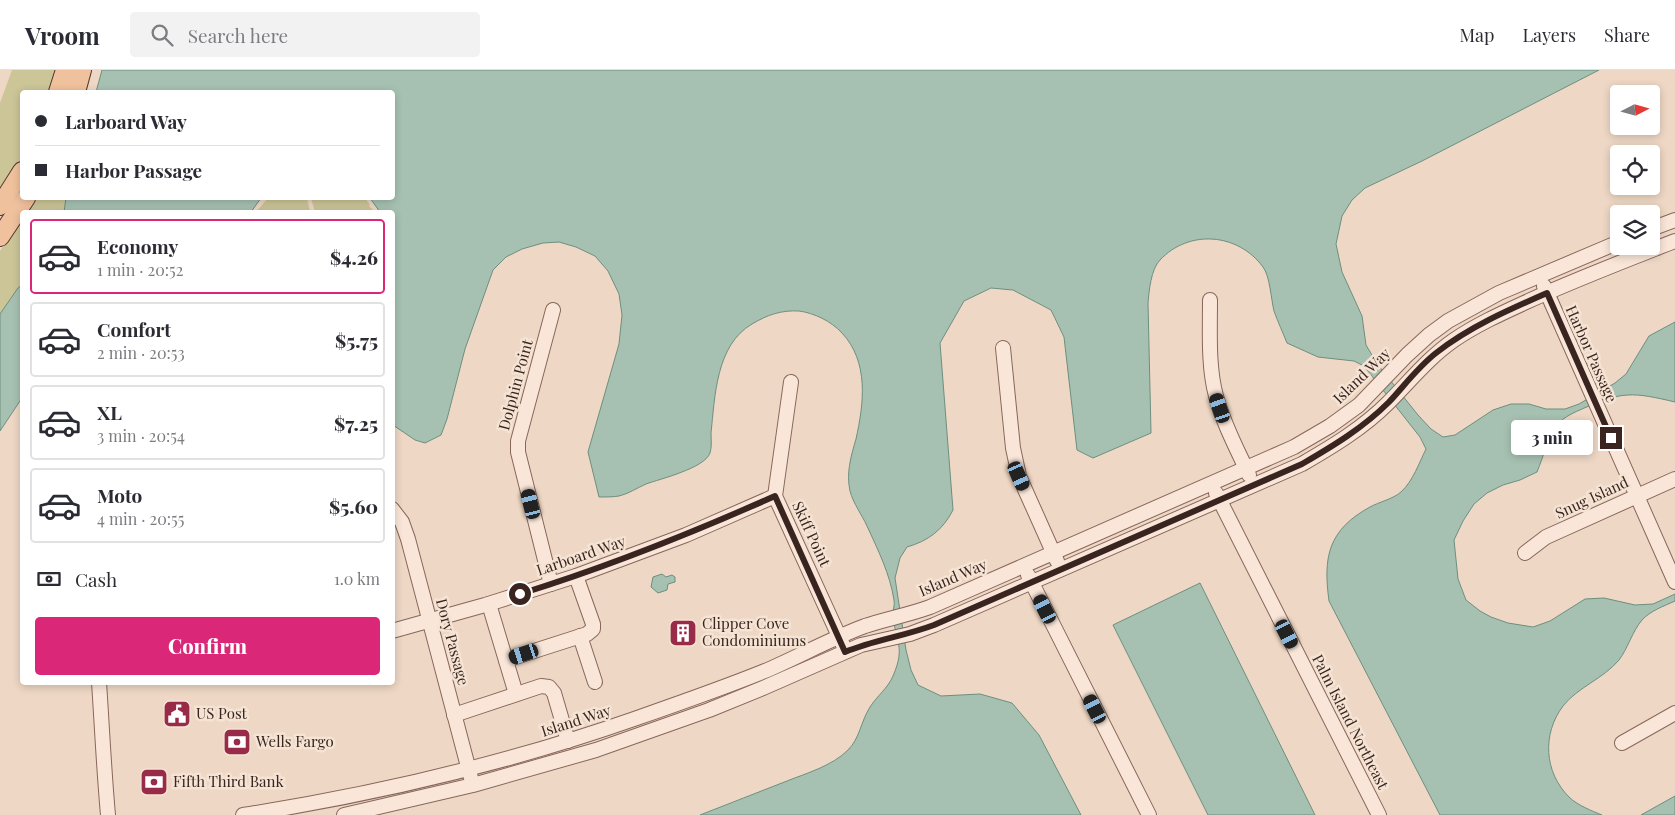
<!DOCTYPE html>
<html lang="en">
<head>
<meta charset="utf-8">
<style>
	body { margin:0; font-family:"Playfair Display",serif; background:#f2f2f3; color:#2b2b33; height:100vh; display:flex; flex-direction:column; font-size:19px; white-space:nowrap }
	* { box-sizing:border-box; margin:0 }
	p { font-size:16px; color:#7c7c81 }
	.icon { flex:none; width:28px; height:28px; fill:none; stroke:currentColor; stroke-width:2; stroke-linecap:round; stroke-linejoin:round }
	.map { position:relative; flex:1; overflow:hidden }
	.details { position:absolute; left:20px; top:140px; width:375px; height:475px; display:flex; flex-direction:column; background:#fff; border-radius:5px; box-shadow:0 2px 8px #0003 }
	.details>* { flex:none }
	.hud { position:absolute; left:20px; top:20px; width:375px; height:110px; border-radius:5px; box-shadow:0 2px 8px #0003; display:grid; align-content:center; height:110px; padding:0 15px; background:#fff }
	.needle { width:32px; rotate:84deg }
	.buttons { position:absolute; left:1610px; top:15px; display:grid; gap:10px }
	.buttons a { display:grid; place-items:center; width:50px; height:50px; border-radius:5px; background:#fff; box-shadow:0 2px 8px #0003; font-size:25px }
	.end { position:absolute; width:22px; height:22px; margin:-11px; border:6px solid #39241f; background:#fff; box-shadow:0 0 0 2px #fff }
	.from { border-radius:50% }
	.bubble { position:absolute; height:35px; border-radius:5px; background:#fff; box-shadow:0 2px 8px #0003; font-size:16px; font-weight:800; line-height:35px; text-align:center }
	.car { position:absolute; width:15px; height:30px; margin:-15px -8px; border-radius:6px; box-shadow:0 0 4px 1px #0007; background:linear-gradient(#222 24%,#8ab4d8 0 40%,#222 0 76%,#8ab4d8 0 86%,#222 0) }
	.hud b { display:flex; align-items:center; gap:18px; height:48px; font-size:19px }
	.hud b+b { border-top:1px solid #e1e1e2 }
	.hud i { width:12px; height:12px; background:#2b2b33 }
	ul { padding:9px 0 0; list-style:none }
	li { display:flex; align-items:center; gap:15px; height:75px; margin:0 10px 8px; padding:0 5px; border:2px solid #e1e1e2; border-radius:5px }
	li div { flex:1 }
	li b { display:block; font-size:19px }
	li em { font-style:normal; font-weight:800 }
	li.active { border-color:#db2777 }
	li>.icon { width:45px; height:45px; stroke-width:1.5 }
	.pay { display:flex; align-items:center; gap:12px; height:55px; padding:0 15px; font-size:19px }
	.pay p { margin-inline-start:auto }
	.cta { display:flex; gap:10px; margin-top:auto; padding:10px 15px }
	.cta a { flex:1; height:58px; border-radius:5px; background:#db2777; color:#fff; font-size:20px; font-weight:800; line-height:58px; text-align:center }
	header { display:flex; align-items:center; gap:30px; box-sizing:border-box; height:70px; padding:0 25px; background:#fff; border-bottom:1px solid #e1e1e2 }
	header strong { font-size:24px }
	nav { display:flex; gap:28px; margin-inline-start:auto; font-size:18px }
	.search { width:350px; height:45px; background:#f2f2f3; display:flex; align-items:center; gap:12px; box-sizing:border-box; padding:0 18px; border-radius:5px; color:#7c7c81; font-size:19px }
	.map>svg:first-child { display:block }
</style>
</head>
<body>
<header>
<strong>Vroom</strong>
<div class="search"><svg class="icon" aria-label="search" viewBox="0 0 24 24"><circle cx="10" cy="10" r="6"/><path d="M15 15l6 6"/></svg>Search here</div>
<nav><a>Map</a><a>Layers</a><a>Share</a></nav>
</header>
<div class="map">
<svg width="1675" height="745" viewBox="0 0 1675 745">
	<rect width="100%" height="100%" fill="#eed7c4"/>
	<g fill="#ccc598">
		<polygon points="12,0 61,0 54,22 22,22 22,92 0,127 0,33"/>
		<polygon points="36,128 66,128 64,142 26,142"/>
		<polygon points="268,128 307,128 310,142 256,142"/>
		<polygon points="311,128 365,128 370,135 369,136 375,142 315,142"/>
		<polygon points="22,148 22,215 18,218 0,244 0,181"/>
	</g>
	<g fill="#a6c1b2" stroke="#6d8f7e">
		<path d="M102,0H1599L1422,91L1365,118L1352,130L1342,146L1336,174L1342,202L1362,246L1366,275L1378,295L1418,345L1431,359L1443,367L1455,365L1493,340L1511,334H1529L1546,339H1565L1579,334L1615,313L1626,304L1649,266L1675,252V332C1633,322 1622,321 1582,339C1575,342 1564,347 1559,353C1548,367 1544,385 1537,402L1520,410L1503,415L1487,423L1474,434L1463,451L1454,470L1458,509L1466,530L1480,541L1491,547L1508,553L1533,557L1550,551L1585,529L1604,528L1635,535L1653,534L1675,524V531C1664,536 1650,541 1642,550C1632,562 1628,578 1619,590C1603,609 1578,617 1563,636C1542,664 1544,702 1569,727C1577,735 1592,741 1602,745H1440L1329,531C1323,487 1328,460 1370,437C1379,432 1393,429 1401,422C1413,411 1419,393 1426,379L1420,367L1364,296L1354,291L1318,287L1287,273C1283,263 1278,252 1274,241C1271,229 1270,206 1263,197C1238,163 1189,159 1160,190C1151,199 1149,221 1148,233L1151,363L1093,388L1077,380L1064,267L1051,240L1013,220L991,218L964,231L940,273L953,440C943,460 928,471 907,477L900,488L895,508L906,580L911,600L918,615L941,626L980,624L1012,633L1039,665L1081,745H700C729,734 758,722 787,711C807,703 832,696 848,680C860,668 861,651 870,637C877,626 888,618 893,606C906,576 895,572 893,544C893,539 895,535 894,530C890,504 878,480 867,456C862,445 853,433 850,421C846,403 851,386 856,369C864,333 869,292 842,263C831,251 814,243 799,241C781,240 767,245 752,254C716,275 715,326 711,363C711,369 712,377 710,383C705,398 660,409 646,414C637,418 628,424 619,426C613,427 606,427 599,427L588,382L619,274L622,245L619,224L608,201L595,186L576,177L559,172L543,173L522,179L506,187L493,200L465,279L447,349L441,365L425,373L415,370L393,355L392,142H380L370,128H392V22H96Z"/>
		<polygon points="66,128 261,128 251,142 64,142"/>
		<polygon points="22,215 22,328 0,361 0,244 18,218"/>
		<polygon points="662,504 666,507 672,505 675,507 675,512 668,514 667,520 658,523 651,517 653,507"/>
		<polygon points="1200,513 1315,745 1208,745 1113,555"/>
		<polygon points="1675,726 1675,745 1641,745"/>
	</g>
	<g fill="none" stroke-linecap="round" stroke-linejoin="round">
		<defs>
			<g id="minor">
				<polyline points="1651,159 1675,150"/>
				<polyline points="1544,216 1675,512"/>
				<path d="M1210,230C1210,262 1208,296 1216,326C1223,353 1237,379 1249,405"/>
				<polyline points="1003,278 1013,378 1019,406 1057,491"/>
				<polyline points="791,312 775,426 843,575"/>
				<polyline points="1216,423 1379,745"/>
				<polyline points="392,439 402,452 408,469 471,708"/>
				<polyline points="1525,483 1546,467 1675,409"/>
				<polyline points="1028,505 1149,745"/>
				<polyline points="551,514 518,382 518,371 553,240"/>
				<polyline points="489,534 516,624"/>
				<polyline points="392,561 485,535 576,506 686,465 775,426"/>
				<polyline points="580,566 595,612"/>
				<polyline points="506,590 587,564 593,559 593,554 576,506"/>
				<path d="M99,612C102,657 104,701 108,745"/>
				<polyline points="454,645 541,616 549,617 554,623 568,671"/>
				<polyline points="1622,673 1675,643"/>
				<path d="M243,745C377,724 509,693 637,648C680,633 723,618 765,601C798,587 830,569 865,556C886,549 908,545 930,537L1294,377L1330,356L1359,335L1407,285L1429,265L1448,251L1499,223L1619,172"/>
				<path d="M344,745L473,715L596,680L709,640L763,618L861,575L910,564L934,555L1302,394C1333,376 1363,358 1388,333C1410,311 1428,288 1454,270C1476,255 1500,244 1524,233C1574,210 1624,191 1675,171"/>
			</g>
			<g id="major">
				<polyline points="58,22 65,0"/>
				<polyline points="76,22 82,0"/>
				<polyline points="0,136 22,101"/>
				<polyline points="0,167 26,128"/>
			</g>
		</defs>
		<use href="#minor" stroke="#88675b" stroke-width="16"/>
		<use href="#major" stroke="#56372f" stroke-width="20"/>
		<use href="#minor" stroke="#f9e6d8" stroke-width="14"/>
		<use href="#major" stroke="#f0c19d" stroke-width="18"/>
	</g>
	<g fill="none" stroke-linecap="round" stroke-linejoin="round">
		<path stroke="#39241f" stroke-width="6" d="M520,524C607,497 692,463 775,426L845,582C874,570 905,566 934,555L1302,394C1333,376 1363,358 1389,332C1404,316 1418,297 1436,283C1469,257 1508,240 1547,223L1611,368"/>
	</g>
	<defs>
		<symbol id="building-square" viewBox="-11 -11 22 22"><rect x="-9" y="-9" width="18" height="18" rx="4" fill="#972b48" stroke="#f5e3d4"/><path d="M-4-6H4V6H1V3H-1V6H-4ZM-2.5-4.3h1.7v1.8h-1.7ZM.8-4.3h1.7v1.8H.8ZM-2.5-1h1.7V.8h-1.7ZM.8-1h1.7V.8H.8Z" fill="#fff"/></symbol>
		<symbol id="civic-square" viewBox="-11 -11 22 22"><rect x="-9" y="-9" width="18" height="18" rx="4" fill="#972b48" stroke="#f5e3d4"/><path d="M-.6-6.5H3V-4.5H.6V-3L4-1V1h2V6H-6V1h2V-1L-.6-3ZM-1.2 2.5V6h2.4V2.5Z" fill="#fff"/></symbol>
		<symbol id="bank-square" viewBox="-11 -11 22 22"><rect x="-9" y="-9" width="18" height="18" rx="4" fill="#972b48" stroke="#f5e3d4"/><path d="M-6-4H6V4H-6ZM0-2.3a2.3 2.3 0 1 0 0 4.6a2.3 2.3 0 1 0 0-4.6Z" fill="#fff"/></symbol>
	</defs>
	<g fill-rule="evenodd">
		<use href="#building-square" x="667" y="547" width="32" height="32"/>
		<use href="#civic-square" x="161" y="628" width="32" height="32"/>
		<use href="#bank-square" x="221" y="656" width="32" height="32"/>
		<use href="#bank-square" x="138" y="696" width="32" height="32"/>
	</g>
	<g text-anchor="middle" stroke-width="5" stroke-linejoin="round" paint-order="stroke">
		<g font-size="15" fill="#39241f" stroke="#f5e3d4">
			<text transform="translate(1591 284) rotate(66)" y="5">Harbor Passage</text>
			<text transform="translate(1362 306) rotate(-44)" y="5">Island Way</text>
			<text transform="translate(516 315) rotate(-75)" y="5">Dolphin Point</text>
			<text transform="translate(1592 428) rotate(-25)" y="5">Snug Island</text>
			<text transform="translate(811 464) rotate(65)" y="5">Skiff Point</text>
			<text transform="translate(581 486) rotate(-19)" y="5">Larboard Way</text>
			<text transform="translate(953 508) rotate(-23)" y="5">Island Way</text>
			<text transform="translate(452 572) rotate(75)" y="5">Dory Passage</text>
			<text transform="translate(576 651) rotate(-18)" y="5">Island Way</text>
			<text transform="translate(1350 652) rotate(63)" y="5">Palm Island Northeast</text>
		</g>
		<g font-size="15" fill="#39241f" stroke="#f5e3d4" text-anchor="start">
			<text x="702" y="559">Clipper Cove<tspan x="702" dy="17">Condominiums</tspan></text>
			<text x="196" y="649">US Post</text>
			<text x="256" y="677">Wells Fargo</text>
			<text x="173" y="717">Fifth Third Bank</text>
		</g>
	</g>
</svg>
<div class="buttons">
<a><svg class="needle" viewBox="-14 -14 28 28"><path d="M0-13l5 13h-10z" fill="#e53935"/><path d="M0 13l5-13h-10z" fill="#7c7c81"/></svg></a>
<a><svg class="icon" aria-label="locate" viewBox="0 0 24 24"><circle cx="12" cy="12" r="6"/><path d="M12 2v4M12 18v4M2 12h4M18 12h4"/></svg></a>
<a><svg class="icon" aria-label="layers" viewBox="0 0 24 24"><path d="M12 4l9 5-9 5-9-5zM3 14l9 5 9-5"/></svg></a>
</div>
<i class="end from" style="left:520px;top:524px"></i>
<i class="end" style="left:1611px;top:368px"></i>
<div class="bubble" style="left:1511px;top:350px;width:82px">3 min</div>
<i class="car" style="left:1220px;top:338px;rotate:341deg"></i>
<i class="car" style="left:1019px;top:406px;rotate:156deg"></i>
<i class="car" style="left:531px;top:434px;rotate:346deg"></i>
<i class="car" style="left:1045px;top:539px;rotate:333deg"></i>
<i class="car" style="left:1287px;top:564px;rotate:153deg"></i>
<i class="car" style="left:524px;top:584px;rotate:252deg"></i>
<i class="car" style="left:1095px;top:639px;rotate:333deg"></i>
<div class="hud">
<b><i class="from"></i>Larboard Way</b>
<b><i></i>Harbor Passage</b>
</div>
<section class="details">
<ul>
<li class="active"><svg class="icon" aria-label="car" viewBox="0 0 24 24"><path d="M5 17H2v-5l4-1 3-4h7l3 4 3 1v5h-3M9 17h6M6 11h13"/><circle cx="7" cy="17" r="2"/><circle cx="17" cy="17" r="2"/></svg><div><b>Economy</b><p>1 min · 20:52</p></div><em>$4.26</em></li>
<li><svg class="icon" aria-label="car" viewBox="0 0 24 24"><path d="M5 17H2v-5l4-1 3-4h7l3 4 3 1v5h-3M9 17h6M6 11h13"/><circle cx="7" cy="17" r="2"/><circle cx="17" cy="17" r="2"/></svg><div><b>Comfort</b><p>2 min · 20:53</p></div><em>$5.75</em></li>
<li><svg class="icon" aria-label="car" viewBox="0 0 24 24"><path d="M5 17H2v-5l4-1 3-4h7l3 4 3 1v5h-3M9 17h6M6 11h13"/><circle cx="7" cy="17" r="2"/><circle cx="17" cy="17" r="2"/></svg><div><b>XL</b><p>3 min · 20:54</p></div><em>$7.25</em></li>
<li><svg class="icon" aria-label="car" viewBox="0 0 24 24"><path d="M5 17H2v-5l4-1 3-4h7l3 4 3 1v5h-3M9 17h6M6 11h13"/><circle cx="7" cy="17" r="2"/><circle cx="17" cy="17" r="2"/></svg><div><b>Moto</b><p>4 min · 20:55</p></div><em>$5.60</em></li>
</ul>
<div class="pay"><svg class="icon" aria-label="cash" viewBox="0 0 24 24"><path d="M3 7h18v10H3z"/><circle cx="12" cy="12" r="2"/></svg>Cash<p>1.0 km</p></div>
<div class="cta"><a>Confirm</a></div>
</section>
</div>
</body>
</html>
